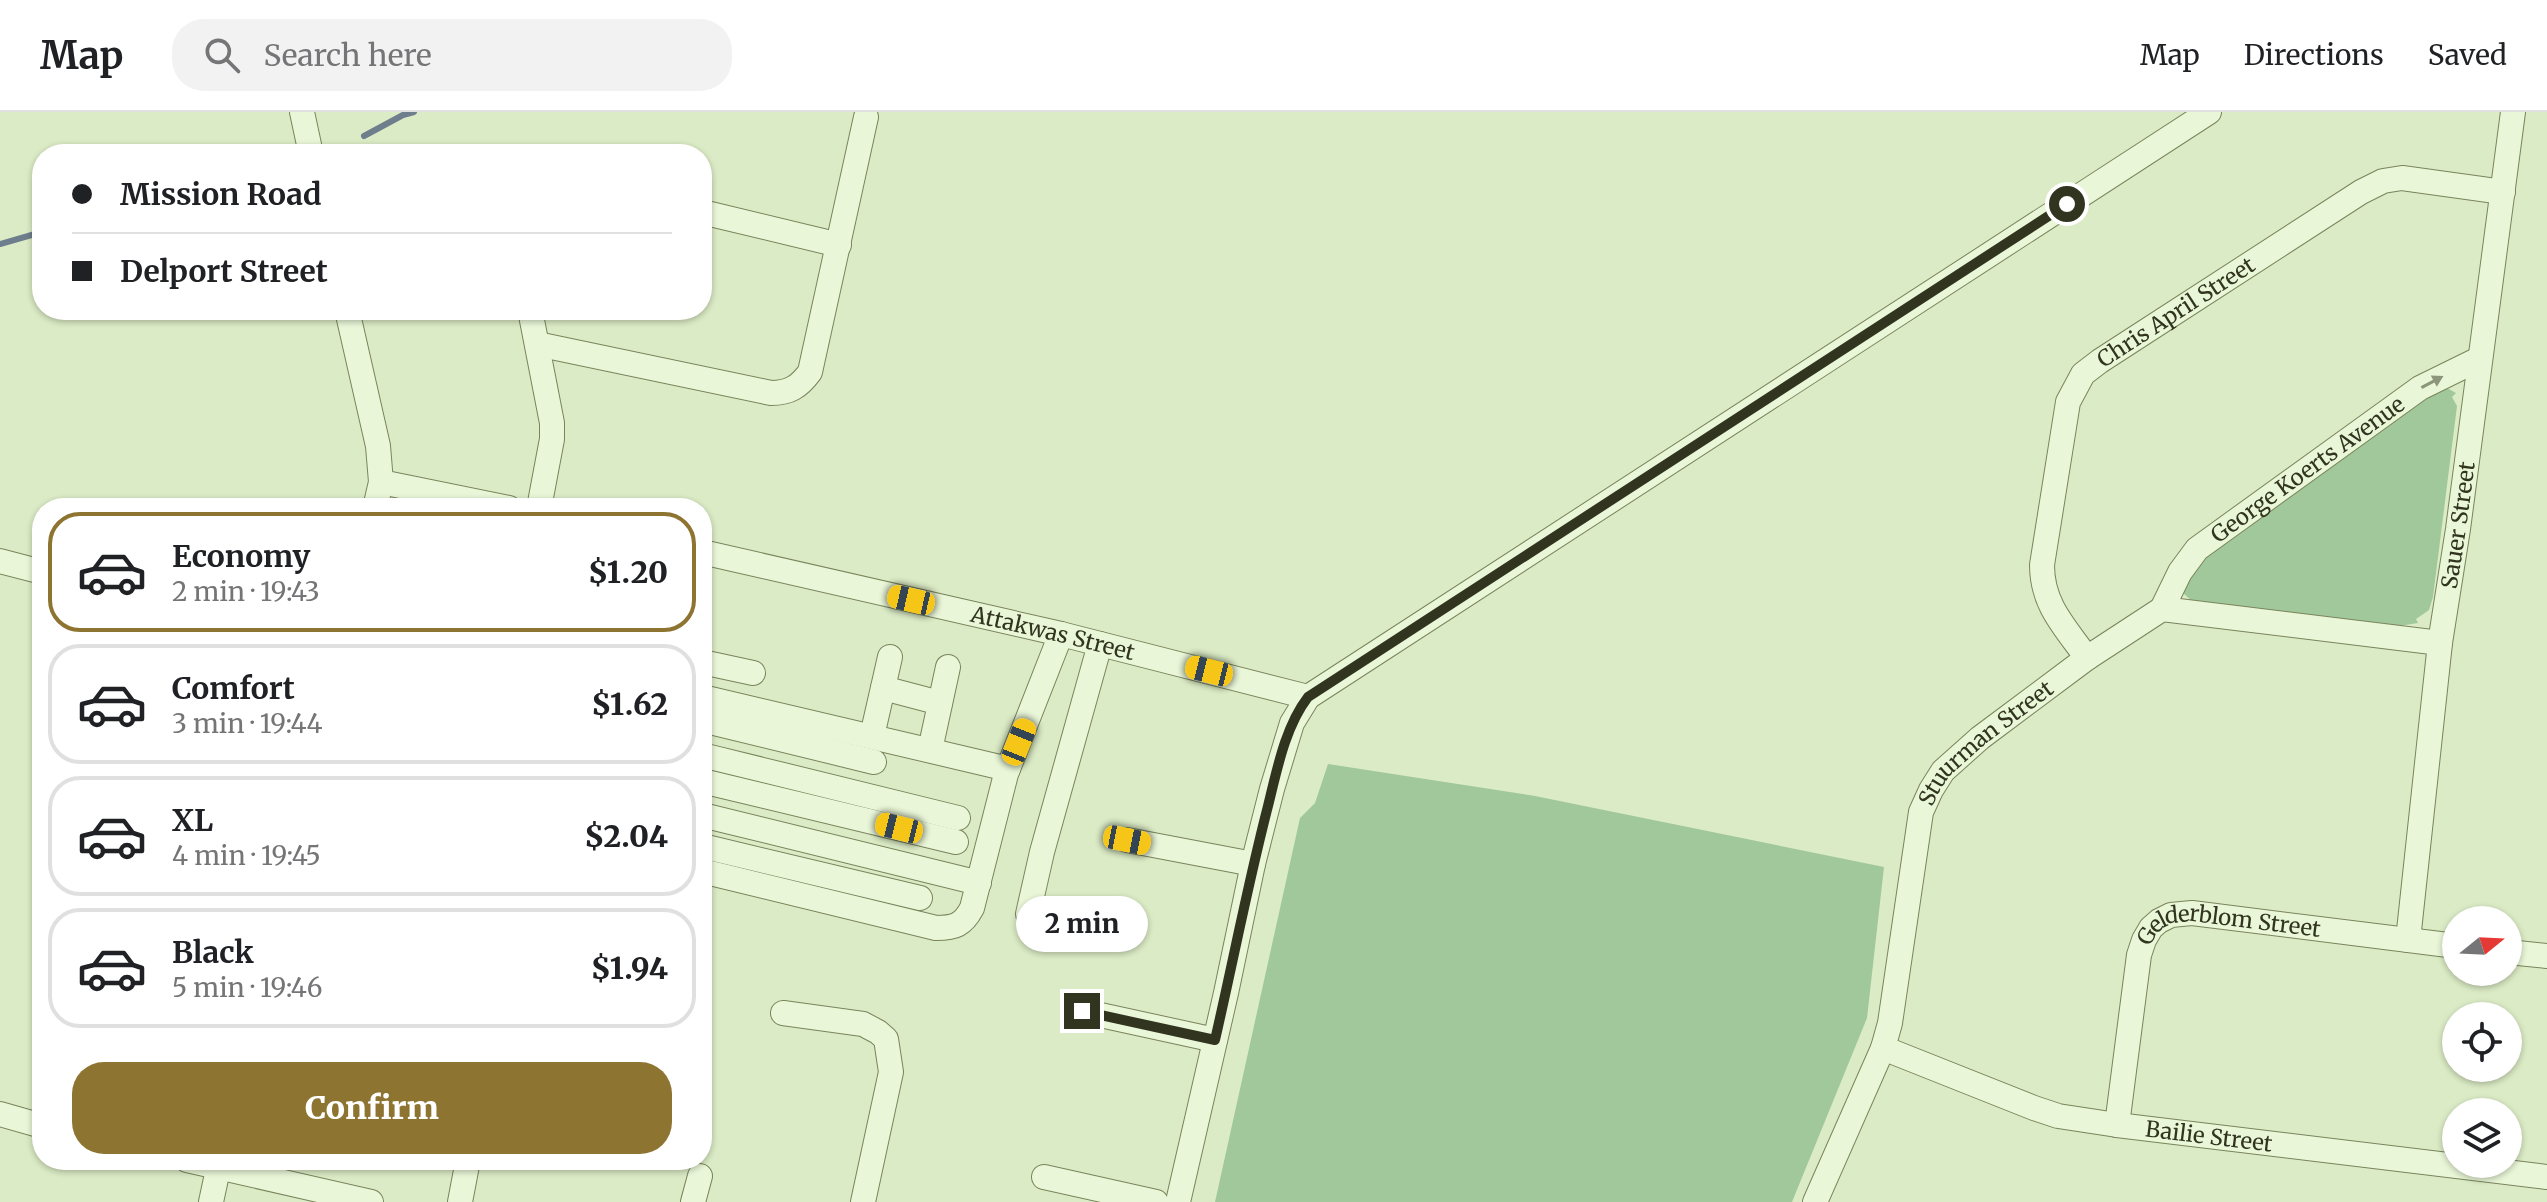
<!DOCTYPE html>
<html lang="en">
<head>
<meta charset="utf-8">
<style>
	body { margin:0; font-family:Merriweather,serif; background:#f2f2f2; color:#202124; height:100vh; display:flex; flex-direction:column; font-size:30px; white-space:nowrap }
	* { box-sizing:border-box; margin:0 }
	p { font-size:26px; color:#757577 }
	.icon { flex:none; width:44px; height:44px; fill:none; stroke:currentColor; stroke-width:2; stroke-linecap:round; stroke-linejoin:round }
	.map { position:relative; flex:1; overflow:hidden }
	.drawer { position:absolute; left:32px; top:386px; width:680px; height:672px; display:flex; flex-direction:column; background:#fff; border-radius:32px; box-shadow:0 2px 6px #0004 }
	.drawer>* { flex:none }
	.guide { position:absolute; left:32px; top:32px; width:680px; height:176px; border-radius:32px; box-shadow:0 2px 6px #0004; display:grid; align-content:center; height:176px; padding:0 40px; background:#fff }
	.needle { width:52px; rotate:72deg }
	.controls { position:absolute; left:2442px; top:794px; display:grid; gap:16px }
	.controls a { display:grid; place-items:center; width:80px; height:80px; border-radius:50%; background:#fff; box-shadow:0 2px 6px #0004; font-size:40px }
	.end { position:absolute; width:36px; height:36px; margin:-18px; border:10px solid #31351f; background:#fff; box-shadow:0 0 0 4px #fff }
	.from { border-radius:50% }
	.bubble { position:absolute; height:56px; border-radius:28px; background:#fff; box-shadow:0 2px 6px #0004; font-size:26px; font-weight:800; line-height:56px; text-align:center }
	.car { position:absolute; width:24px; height:48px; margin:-24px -12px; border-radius:10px; box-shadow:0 0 6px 2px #0007; background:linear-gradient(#f5c518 24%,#345 0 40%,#f5c518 0 76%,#345 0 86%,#f5c518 0) }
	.guide b { display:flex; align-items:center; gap:28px; height:76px; font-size:30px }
	.guide b+b { border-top:2px solid #e0e0e0 }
	.guide i { width:20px; height:20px; background:#202124 }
	ul { padding:14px 0 0; list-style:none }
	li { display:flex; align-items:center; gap:24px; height:120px; margin:0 16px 12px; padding:0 24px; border:4px solid #e0e0e0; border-radius:32px }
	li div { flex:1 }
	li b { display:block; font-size:30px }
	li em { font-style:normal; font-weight:800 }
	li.selected { border-color:#8e7431 }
	li>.icon { width:72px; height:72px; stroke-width:1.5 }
	.primary-button { display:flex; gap:16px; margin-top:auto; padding:16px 40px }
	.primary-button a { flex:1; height:92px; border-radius:32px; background:#8e7431; color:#fff; font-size:32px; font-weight:800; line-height:92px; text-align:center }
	header { display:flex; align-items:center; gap:48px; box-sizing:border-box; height:112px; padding:0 40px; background:#fff; border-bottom:2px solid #e0e0e0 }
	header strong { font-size:38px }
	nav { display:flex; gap:44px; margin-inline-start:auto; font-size:28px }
	.search { width:560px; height:72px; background:#f2f2f2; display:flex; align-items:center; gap:20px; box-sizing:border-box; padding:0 28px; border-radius:32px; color:#757577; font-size:30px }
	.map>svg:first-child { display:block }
</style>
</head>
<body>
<header>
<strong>Map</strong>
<div class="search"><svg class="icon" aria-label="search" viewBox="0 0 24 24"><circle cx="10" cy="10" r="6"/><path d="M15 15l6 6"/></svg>Search here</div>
<nav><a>Map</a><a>Directions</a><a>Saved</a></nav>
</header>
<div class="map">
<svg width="2547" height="1090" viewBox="0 0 2547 1090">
	<rect width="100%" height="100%" fill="#dbebc5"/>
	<g fill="#a1c89a">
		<polygon points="2445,275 2456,281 2452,285 2457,294 2433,485 2429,498 2416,507 2418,511 2399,514 2193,490 2184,482 2183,476 2202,447 2429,280"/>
		<polygon points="1328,652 1535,684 1884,755 1867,906 1792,1090 1215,1090 1300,706 1315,691"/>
	</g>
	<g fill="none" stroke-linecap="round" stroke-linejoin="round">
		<g stroke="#6e7e8c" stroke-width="6">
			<polyline points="364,24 403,3 414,0"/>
			<polyline points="0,132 42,120"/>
		</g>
		<defs>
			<g id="minor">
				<polyline points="302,0 311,42"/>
				<polyline points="702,100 839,133"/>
				<polyline points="347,198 378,334 381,370 375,396"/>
				<polyline points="530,198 552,311 552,327 539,396"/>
				<path d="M537,232L771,281C789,281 799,275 810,260L866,5"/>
				<polyline points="381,370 509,396"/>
				<path id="s1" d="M702,440L1061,522L1308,585"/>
				<polyline points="0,449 42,460"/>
				<path id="s2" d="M2162,497L2180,460L2197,437L2420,276L2479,247"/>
				<path id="s3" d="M2087,546C2065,515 2042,493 2042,453L2068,290L2083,262L2100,249L2361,80L2383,69L2402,66L2503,80"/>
				<polyline points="702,550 753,561"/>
				<polyline points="883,576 940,591"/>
				<polyline points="702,585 1008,657"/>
				<polyline points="702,608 874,650"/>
				<polyline points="872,624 890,545"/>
				<polyline points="930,638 948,555"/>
				<polyline points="702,643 958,706"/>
				<polyline points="702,669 956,730"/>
				<polyline points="702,703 979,771"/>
				<polyline points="1127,728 1253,752"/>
				<polyline points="702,734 920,786"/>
				<path d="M702,759L936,816C955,816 963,813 972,796L1006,662L1061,522"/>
				<polyline points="1028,802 1042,740 1100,532"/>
				<path id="s4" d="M2408,828L2440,531L2458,417L2513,0"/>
				<polyline points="2508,840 2547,844"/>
				<polyline points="1082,899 1215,928"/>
				<polyline points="783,901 863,912 878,920 886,927 891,960 863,1090"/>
				<path id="s5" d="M1883,936L2034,996L2058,1004L2117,1013L2547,1065"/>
				<polyline points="0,1002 42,1014"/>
				<path id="s6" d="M2117,1013L2139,843L2144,828L2151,816L2159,809L2171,803L2192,801L2456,834"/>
				<polyline points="187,1048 371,1090"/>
				<polyline points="1044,1065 1156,1090"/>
				<polyline points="211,1090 220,1048"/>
				<polyline points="460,1090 468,1048"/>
				<polyline points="693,1090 700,1064"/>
				<polyline points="1178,1090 1226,881 1253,752 1272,677 1292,611 1308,585 2209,0"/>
				<path id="s7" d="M1815,1090L1883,936L1890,911L1921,700L1931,678L1943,659L1980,626L2087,546L2162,497L2440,531"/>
			</g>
		</defs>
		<use href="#minor" stroke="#7a845c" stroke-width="26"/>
		<use href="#minor" stroke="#e9f6d7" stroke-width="24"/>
	</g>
	<defs><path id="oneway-solid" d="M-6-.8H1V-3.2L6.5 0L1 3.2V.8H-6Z" transform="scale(2)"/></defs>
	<use fill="#8d967b" href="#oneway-solid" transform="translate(2432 270) rotate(-28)"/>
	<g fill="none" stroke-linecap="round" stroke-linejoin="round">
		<path stroke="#31351f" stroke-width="10" d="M1082,899L1215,928C1233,850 1248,771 1268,694C1277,658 1285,615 1308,585L2067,92"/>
	</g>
	<g text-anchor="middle" stroke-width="6" stroke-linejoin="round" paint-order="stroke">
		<g font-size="22" fill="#31351f" stroke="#e5f3d4">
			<text dy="8" stroke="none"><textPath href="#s3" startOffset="414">Chris April Street</textPath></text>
			<text dy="8" stroke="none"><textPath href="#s2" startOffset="206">George Koerts Avenue</textPath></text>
			<text dy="8" stroke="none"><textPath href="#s4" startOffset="418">Sauer Street</textPath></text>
			<text dy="8" stroke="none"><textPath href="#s1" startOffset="360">Attakwas Street</textPath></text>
			<text dy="8" stroke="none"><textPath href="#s7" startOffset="504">Stuurman Street</textPath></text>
			<text dy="8" stroke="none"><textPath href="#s6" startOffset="280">Gelderblom Street</textPath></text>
			<text dy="8" stroke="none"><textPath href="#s5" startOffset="340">Bailie Street</textPath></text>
		</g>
	</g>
</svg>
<div class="controls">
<a><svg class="needle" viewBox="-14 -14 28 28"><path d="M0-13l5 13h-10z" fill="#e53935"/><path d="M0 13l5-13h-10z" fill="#757577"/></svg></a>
<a><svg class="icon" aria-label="locate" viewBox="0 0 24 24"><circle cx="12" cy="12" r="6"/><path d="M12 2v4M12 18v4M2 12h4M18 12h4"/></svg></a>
<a><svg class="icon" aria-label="layers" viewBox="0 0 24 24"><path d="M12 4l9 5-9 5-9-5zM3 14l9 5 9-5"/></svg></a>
</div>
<i class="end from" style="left:2067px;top:92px"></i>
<i class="end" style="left:1082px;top:899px"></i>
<div class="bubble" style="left:1016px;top:784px;width:132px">2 min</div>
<i class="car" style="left:911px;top:488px;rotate:283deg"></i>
<i class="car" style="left:1209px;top:559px;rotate:284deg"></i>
<i class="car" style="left:1019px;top:630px;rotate:22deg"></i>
<i class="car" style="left:899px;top:716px;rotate:284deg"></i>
<i class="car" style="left:1127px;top:728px;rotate:101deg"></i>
<div class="guide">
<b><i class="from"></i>Mission Road</b>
<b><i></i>Delport Street</b>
</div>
<section class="drawer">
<ul>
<li class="selected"><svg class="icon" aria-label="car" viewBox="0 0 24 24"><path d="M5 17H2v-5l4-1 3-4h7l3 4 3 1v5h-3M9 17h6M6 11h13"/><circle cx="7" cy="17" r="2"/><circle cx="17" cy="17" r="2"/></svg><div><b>Economy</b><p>2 min · 19:43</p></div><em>$1.20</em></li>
<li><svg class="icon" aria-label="car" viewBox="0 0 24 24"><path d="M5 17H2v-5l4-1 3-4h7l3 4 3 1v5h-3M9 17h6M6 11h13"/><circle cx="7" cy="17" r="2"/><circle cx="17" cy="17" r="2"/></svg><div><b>Comfort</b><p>3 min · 19:44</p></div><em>$1.62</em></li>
<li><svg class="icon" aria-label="car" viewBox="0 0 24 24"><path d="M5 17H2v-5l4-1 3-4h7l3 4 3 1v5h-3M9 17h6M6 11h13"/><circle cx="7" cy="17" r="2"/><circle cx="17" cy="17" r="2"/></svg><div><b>XL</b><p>4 min · 19:45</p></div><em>$2.04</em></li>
<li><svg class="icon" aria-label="car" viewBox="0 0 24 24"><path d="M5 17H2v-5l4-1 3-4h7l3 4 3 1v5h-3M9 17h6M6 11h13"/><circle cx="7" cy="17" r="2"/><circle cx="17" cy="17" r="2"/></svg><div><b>Black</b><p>5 min · 19:46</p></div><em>$1.94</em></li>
</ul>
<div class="primary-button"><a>Confirm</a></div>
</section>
</div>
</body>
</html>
